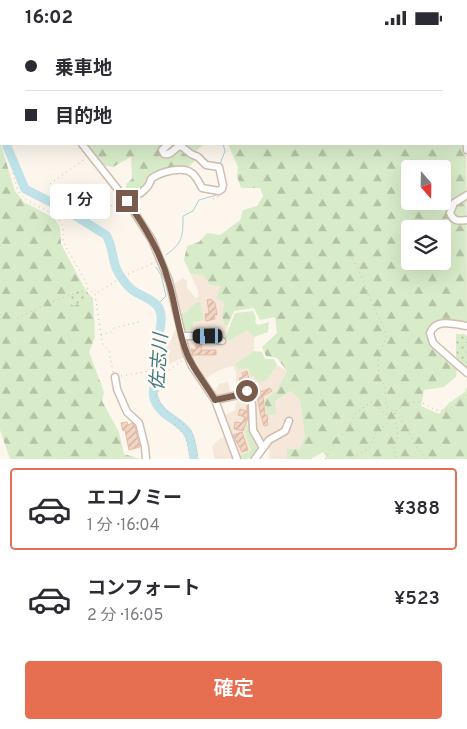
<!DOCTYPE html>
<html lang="ja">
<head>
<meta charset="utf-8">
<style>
	body { margin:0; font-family:Overpass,"Noto Sans JP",sans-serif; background:#f2f2f3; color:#2b2b33; height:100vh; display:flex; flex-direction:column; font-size:19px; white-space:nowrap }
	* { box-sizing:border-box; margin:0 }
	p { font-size:16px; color:#7c7c81 }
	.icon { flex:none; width:28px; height:28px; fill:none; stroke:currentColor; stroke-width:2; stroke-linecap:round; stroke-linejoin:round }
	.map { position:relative; height:424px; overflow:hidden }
	.drawer { display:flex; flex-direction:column; background:#fff; flex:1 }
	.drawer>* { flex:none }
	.hud { position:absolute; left:0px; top:0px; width:468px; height:110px; box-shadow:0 5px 20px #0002; display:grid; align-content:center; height:110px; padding:0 25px; background:#fff }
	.needle { width:32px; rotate:160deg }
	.tools { position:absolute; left:401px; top:125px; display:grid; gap:10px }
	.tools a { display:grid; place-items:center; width:50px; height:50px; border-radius:5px; background:#fff; box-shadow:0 5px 20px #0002; font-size:25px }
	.end { position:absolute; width:22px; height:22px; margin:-11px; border:6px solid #7a5c4d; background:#fff; box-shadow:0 0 0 2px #fff }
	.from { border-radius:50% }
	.bubble { position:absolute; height:35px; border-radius:5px; background:#fff; box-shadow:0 5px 20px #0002; font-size:16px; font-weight:600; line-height:35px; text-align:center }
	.car { position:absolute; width:15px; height:30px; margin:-15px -8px; border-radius:6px; box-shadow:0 0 4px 1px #0007; background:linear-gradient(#222 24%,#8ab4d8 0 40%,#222 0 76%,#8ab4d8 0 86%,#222 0) }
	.hud b { display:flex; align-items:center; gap:18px; height:48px; font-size:19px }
	.hud b+b { border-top:1px solid #e1e1e2 }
	.hud i { width:12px; height:12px; background:#2b2b33 }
	ul { padding:9px 0 0; list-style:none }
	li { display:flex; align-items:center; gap:15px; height:82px; margin:0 10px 8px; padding:0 15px; border:2px solid transparent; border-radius:5px }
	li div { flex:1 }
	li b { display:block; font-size:19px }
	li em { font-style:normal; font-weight:600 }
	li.current { border-color:#e76f51 }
	li>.icon { width:45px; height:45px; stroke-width:1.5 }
	.action { display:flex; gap:10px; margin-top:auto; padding:10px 25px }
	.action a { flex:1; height:58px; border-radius:5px; background:#e76f51; color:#fff; font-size:20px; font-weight:600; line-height:58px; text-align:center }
	.status { display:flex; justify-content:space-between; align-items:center; height:35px; padding:0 25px; background:#fff; direction:ltr }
	.status svg { height:14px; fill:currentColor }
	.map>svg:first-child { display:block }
</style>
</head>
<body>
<div class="status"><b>16:02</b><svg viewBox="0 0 49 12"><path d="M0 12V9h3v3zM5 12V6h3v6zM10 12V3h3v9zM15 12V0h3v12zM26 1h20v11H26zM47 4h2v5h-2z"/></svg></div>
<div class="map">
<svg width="467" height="424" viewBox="0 0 467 424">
	<defs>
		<pattern id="grass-dots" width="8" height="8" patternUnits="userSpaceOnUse" patternTransform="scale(1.25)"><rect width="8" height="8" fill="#d8ecc9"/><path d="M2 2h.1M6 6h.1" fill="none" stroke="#b4c2a5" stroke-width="1.8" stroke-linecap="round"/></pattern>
		<pattern id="forest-firs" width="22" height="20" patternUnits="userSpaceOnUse" patternTransform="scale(1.25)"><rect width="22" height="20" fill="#d8ecc9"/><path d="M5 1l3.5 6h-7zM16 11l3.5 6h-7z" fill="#b4c2a5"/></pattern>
		<pattern id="building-hatch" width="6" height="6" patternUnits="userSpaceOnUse" patternTransform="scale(1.25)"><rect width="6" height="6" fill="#f3d5c3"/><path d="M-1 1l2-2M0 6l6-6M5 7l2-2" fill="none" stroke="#cab0a1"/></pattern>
	</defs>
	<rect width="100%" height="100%" fill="#fdf6ec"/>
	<polygon fill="#f5e8da" points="190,238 204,241 221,251 224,267 222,282 224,290 228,290 225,303 231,306 235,302 247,296 254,302 254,316 235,329 248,333 251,341 267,345 277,330 287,336 276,357 275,366 291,356 300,365 305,402 299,414 287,414 286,424 269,424 270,415 245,398 251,415 240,421 239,424 215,424 212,411 219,404 229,400 224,381 235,375 237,363 219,366 214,357 219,349 228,347 231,359 240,356 236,347 236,337 233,331 219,335 205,344 183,323 164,331 163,310 169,309 175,295 183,296 193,294 195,268 185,278 179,279 174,249 183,243 187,246 187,253 196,263 198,262 198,256"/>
	<g fill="url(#grass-dots)">
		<polygon points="85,254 93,264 73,271 66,259"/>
		<polygon points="456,299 464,299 467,301 467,336 456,323"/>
	</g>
	<g fill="url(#forest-firs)" fill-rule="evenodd">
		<polygon points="0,0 455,0 1,1 0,28"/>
		<path d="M466,54L467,292L458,287L437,286L427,297L430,309L457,334L456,342L444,352L424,355L421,371L439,379L449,368L465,357L467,352V424H334L330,413L300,418L298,424H286L287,414H299L305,402L300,365L291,356L275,366L276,379L268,380L264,365L276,357L287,336L277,323L266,321L262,312L277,298L275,282L260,285L254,273L234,276L228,290H224L222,281L224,267L216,263L221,251L210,250L204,241L190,238L184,225L187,211L199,207L207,198L220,200L240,185L243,175L257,171L263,161L260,153H241L237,141L238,132L228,109H466ZM410,134H442V166H410ZM410,194H442V226H410Z"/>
		<polygon points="0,107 15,156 24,167 54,183 60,192 61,209 85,254 66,259 73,271 93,264 95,302 89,317 104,357 102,366 119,397 124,419 140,424 10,424 0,395"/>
		<polygon points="86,109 204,109 196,116 196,125 185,134 161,134 150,142 149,148 133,161 126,159 126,149 132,144 131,122 113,132 101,130"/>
	</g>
	<g fill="#d8ecc9">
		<polygon points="200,267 204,285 193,287 193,295 183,296 179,279 185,278 195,268"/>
		<polygon points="253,276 256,283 255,287 258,290 269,287 268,297 254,302 247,296 235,302 230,306 225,303 235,278"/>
		<polygon points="254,316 262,317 265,324 274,324 277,330 267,345 258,348 254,341 251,342 248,333 239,335 235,329"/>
		<path d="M251,384L261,412C256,422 253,424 242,424L240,421L251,415C246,401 242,397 251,384Z"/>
		<polygon points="310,409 330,413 334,424 325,424 326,422 323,417 311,424 298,424 300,418"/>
	</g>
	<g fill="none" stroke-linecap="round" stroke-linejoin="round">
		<g stroke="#a5d3da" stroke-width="1">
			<polyline points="290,1 291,0"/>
			<polyline points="220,129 225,116 223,109"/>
			<path d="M166,220C183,208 183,201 183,181L193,176L199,165L220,159"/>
			<polyline points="156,232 161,240 166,261 157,270"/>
		</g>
		<g stroke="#bfe3e8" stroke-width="9">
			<polyline points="0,89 1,93"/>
			<path d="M6,109L25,154L66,175L106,200C113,211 112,222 116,233C119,239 124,247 129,252C138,262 161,264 161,281C162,289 159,296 159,304C159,314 162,325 160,334C158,344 151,354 154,363C159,381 179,384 188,398C192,406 193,416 194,424"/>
		</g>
	</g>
	<g fill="url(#building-hatch)" stroke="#e6bba3">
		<polygon points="211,264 215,268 217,280 214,280 215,284 206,286 205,279 209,278 207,265"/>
		<polygon points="196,306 202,307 201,315 216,315 216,320 193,320 191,314 196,315"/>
		<polygon points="247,336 250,348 255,346 260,357 270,353 272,356 263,361 265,380 267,380 268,385 267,385 268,390 264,391 260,377 256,354 255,357 253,351 244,352 240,349 239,343 243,342 242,338"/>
		<polygon points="247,370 248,383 243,396 234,394 235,387 242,388 245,382 238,380 240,374 247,376"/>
		<polygon points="127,387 128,390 132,388 135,391 140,412 129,415 125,395 123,396 121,388"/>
		<polygon points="242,397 248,415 242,417 233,400"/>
	</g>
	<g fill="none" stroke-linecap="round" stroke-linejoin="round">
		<defs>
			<g id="minor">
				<polyline points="365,0 366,1"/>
				<polyline points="419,0 423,1"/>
				<polyline points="273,1 274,0"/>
				<polyline points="382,1 383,0"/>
				<polyline points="0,38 1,38"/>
				<polyline points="466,102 467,115"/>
				<polyline points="82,109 127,166 152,205 169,246 186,317 192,331 215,365 237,424"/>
				<path d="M467,160L454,168L450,178C454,187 458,186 467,185"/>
				<path d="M127,166C136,161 149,155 151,144C160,137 184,130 193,139C197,143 200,149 202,153L219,156L222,154L223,150L219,132L206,130L198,122L191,119L181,111C174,112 172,121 164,119L162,115L169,109"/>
				<path d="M467,291C454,289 436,283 430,298L433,308L467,338"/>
				<polyline points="182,301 208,301 213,304 222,306"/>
				<polyline points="115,342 117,354 127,377 139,388 145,412 146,424"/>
				<polyline points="215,365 238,360 247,356 252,369 253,395 263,413"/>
				<polyline points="255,424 269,405 285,396 289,386"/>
			</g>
		</defs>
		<use href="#minor" stroke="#d1beb0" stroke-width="9"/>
		<g stroke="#d9b8a5" stroke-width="1" stroke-dasharray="1 4" stroke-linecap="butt">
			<polyline points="12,0 12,1"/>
			<polyline points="0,30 1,32"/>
			<polyline points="466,54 467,55"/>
			<polyline points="466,57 467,57"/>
			<polyline points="0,76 1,75"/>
			<polyline points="13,138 18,156 25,164 56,181 63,191 63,207 85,245 88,254 94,259"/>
			<polyline points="50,149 86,123"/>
			<polyline points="213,164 220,161"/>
			<polyline points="99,180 119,165"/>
			<polyline points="350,219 362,242 373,271 385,294 386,302 378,323 379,342 385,350 386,371 394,376 398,400 394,415 397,424"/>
			<polyline points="17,283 59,264 88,254"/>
			<polyline points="101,300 111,297 114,293 142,286"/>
			<polyline points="182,326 166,337 156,361 161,371 190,395 195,407 198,424"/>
			<polyline points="113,337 109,316 103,309 101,300 95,259 126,240 156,227"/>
			<polyline points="121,341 149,336 154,329"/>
			<path d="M179,385L175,390C187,401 188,408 190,424"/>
			<polyline points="325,424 336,405 348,395 355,379 371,367 387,380 394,376"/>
			<polyline points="354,424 355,421 369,413 377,396 386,390 394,377"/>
			<path d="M427,424L415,410L406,391L394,376C399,374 404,370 409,368C435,361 431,394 467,360"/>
		</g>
		<use href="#minor" stroke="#fff" stroke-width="6"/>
	</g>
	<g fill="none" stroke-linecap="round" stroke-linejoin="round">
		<path stroke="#7a5c4d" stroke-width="6" d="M127,166C145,192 161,218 169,248C176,271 178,297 187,319C194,336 206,349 215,365L238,360L247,356"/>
	</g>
	<g text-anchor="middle" stroke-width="5" stroke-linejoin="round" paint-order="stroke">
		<g font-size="19" font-style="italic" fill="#437c86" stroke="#fffaf3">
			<text transform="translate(158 327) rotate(-86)" y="7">佐志川</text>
		</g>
	</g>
</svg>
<div class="tools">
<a><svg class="needle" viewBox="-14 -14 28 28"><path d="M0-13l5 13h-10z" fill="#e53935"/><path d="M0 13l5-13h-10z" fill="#7c7c81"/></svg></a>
<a><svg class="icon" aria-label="layers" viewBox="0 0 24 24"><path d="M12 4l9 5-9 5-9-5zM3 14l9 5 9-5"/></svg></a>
</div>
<i class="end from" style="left:247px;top:356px"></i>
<i class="end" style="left:127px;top:166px"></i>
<div class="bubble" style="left:50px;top:149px;width:60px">1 分</div>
<i class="car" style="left:208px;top:301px;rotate:269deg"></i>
<div class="hud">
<b><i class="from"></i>乗車地</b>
<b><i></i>目的地</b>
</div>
</div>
<section class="drawer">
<ul>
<li class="current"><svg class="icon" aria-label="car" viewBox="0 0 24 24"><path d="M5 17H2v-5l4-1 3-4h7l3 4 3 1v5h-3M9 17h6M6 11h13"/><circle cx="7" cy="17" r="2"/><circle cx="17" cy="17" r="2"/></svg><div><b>エコノミー</b><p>1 分 · 16:04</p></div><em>¥388</em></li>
<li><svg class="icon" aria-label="car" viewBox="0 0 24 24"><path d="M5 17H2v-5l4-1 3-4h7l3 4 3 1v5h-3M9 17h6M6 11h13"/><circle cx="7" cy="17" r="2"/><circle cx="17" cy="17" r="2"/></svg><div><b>コンフォート</b><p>2 分 · 16:05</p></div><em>¥523</em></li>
</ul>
<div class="action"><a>確定</a></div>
</section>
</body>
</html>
